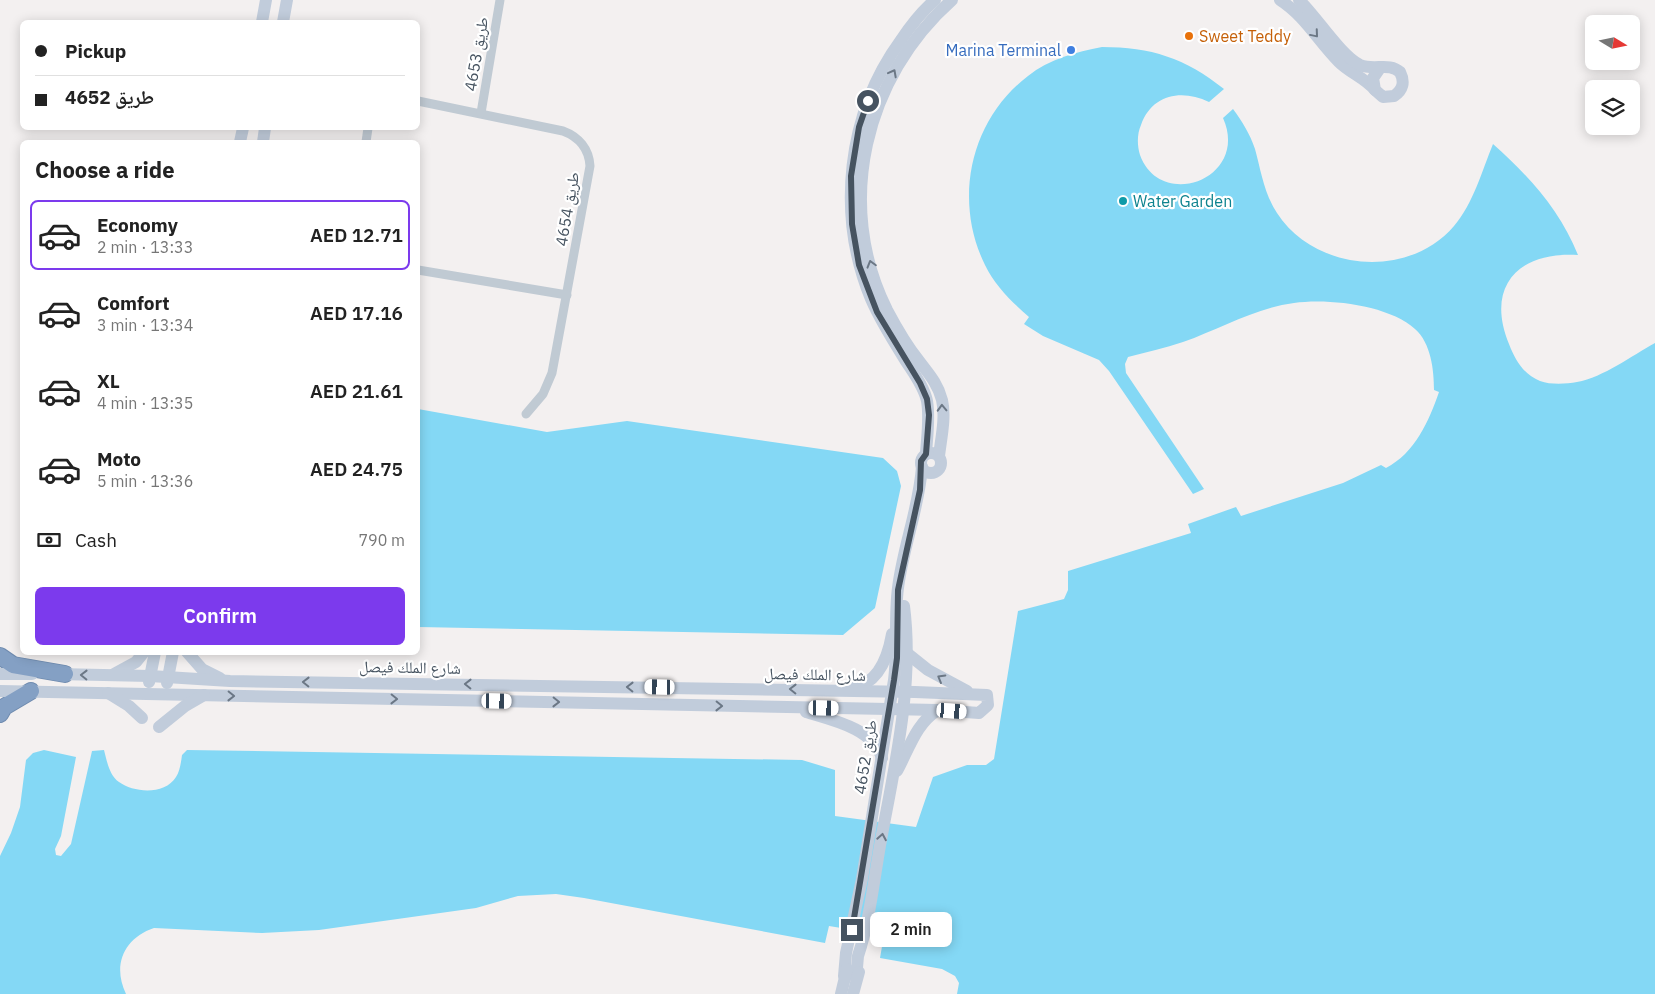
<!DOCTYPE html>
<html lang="en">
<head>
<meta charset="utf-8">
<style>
	body { margin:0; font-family:"IBM Plex Sans","Noto Naskh Arabic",sans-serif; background:#f2f2f2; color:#222; height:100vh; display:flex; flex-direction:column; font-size:19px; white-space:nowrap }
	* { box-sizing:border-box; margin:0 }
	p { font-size:16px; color:#767676 }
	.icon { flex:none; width:28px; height:28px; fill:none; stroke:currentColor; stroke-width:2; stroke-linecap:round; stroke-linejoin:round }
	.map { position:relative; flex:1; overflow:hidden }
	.side { position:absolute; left:20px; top:140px; width:400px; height:515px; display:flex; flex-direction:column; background:#fff; border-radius:8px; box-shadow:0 2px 12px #0003 }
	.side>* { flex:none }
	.top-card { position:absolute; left:20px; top:20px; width:400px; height:110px; border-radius:8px; box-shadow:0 2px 12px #0003; display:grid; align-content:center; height:110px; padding:0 15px; background:#fff }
	.needle { width:32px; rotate:100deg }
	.fabs { position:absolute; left:1585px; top:15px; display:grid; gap:10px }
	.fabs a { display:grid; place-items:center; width:55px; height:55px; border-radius:8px; background:#fff; box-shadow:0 2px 12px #0003; font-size:25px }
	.end { position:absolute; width:22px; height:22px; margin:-11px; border:6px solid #465360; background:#fff; box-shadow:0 0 0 2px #fff }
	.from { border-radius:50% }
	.bubble { position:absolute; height:35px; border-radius:8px; background:#fff; box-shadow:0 2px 12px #0003; font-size:16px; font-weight:600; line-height:35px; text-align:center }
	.car { position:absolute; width:15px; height:30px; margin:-15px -8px; border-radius:6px; box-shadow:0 0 4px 1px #0007; background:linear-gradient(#fff 24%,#345 0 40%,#fff 0 76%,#345 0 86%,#fff 0) }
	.top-card b { display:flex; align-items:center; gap:18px; height:48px; font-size:19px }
	.top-card b+b { border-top:1px solid #e0e0e0 }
	.top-card i { width:12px; height:12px; background:#222 }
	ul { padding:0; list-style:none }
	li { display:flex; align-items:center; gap:15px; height:70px; margin:0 10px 8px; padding:0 5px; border:2px solid transparent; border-radius:8px }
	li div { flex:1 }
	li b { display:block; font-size:19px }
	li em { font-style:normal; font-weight:600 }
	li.on { border-color:#7c3aed }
	li>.icon { width:45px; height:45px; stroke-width:1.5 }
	h2 { padding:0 15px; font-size:22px; line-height:60px }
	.pay { display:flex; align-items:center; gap:12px; height:55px; padding:0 15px; font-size:19px }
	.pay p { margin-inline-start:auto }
	.action { display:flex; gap:10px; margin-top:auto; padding:10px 15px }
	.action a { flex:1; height:58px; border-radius:8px; background:#7c3aed; color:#fff; font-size:20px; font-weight:600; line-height:58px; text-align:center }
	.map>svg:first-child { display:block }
</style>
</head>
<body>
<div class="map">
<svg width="1655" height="994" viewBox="0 0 1655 994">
	<rect width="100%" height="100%" fill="#f3f0f0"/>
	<g fill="#84d8f5">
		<path d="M1102,47C1151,47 1185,58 1224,89L1209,102C1182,89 1152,94 1141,125C1137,134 1137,145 1140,155C1161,212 1250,178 1223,118L1233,109C1242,121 1250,134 1255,149C1261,171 1264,193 1277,213C1314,271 1408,280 1454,226C1473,204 1482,171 1493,144C1529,176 1560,210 1578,255C1519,251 1485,286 1509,344C1515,360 1524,375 1540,381C1551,385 1566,384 1577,382C1604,377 1631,356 1655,343V994H957L959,983L955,976L942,969L880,958L884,935L829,926L825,943L584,898L556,894L518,896L476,908L319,930L262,933L154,928C124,938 112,965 126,994H0V856L11,833L20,807L26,760L33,753L44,750L76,757L61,836L55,849L56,855L61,856L71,844L92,751L104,750C107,761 109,775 119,782C134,793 165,795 176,777C180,771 181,762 182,755L187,750L802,760L835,770V816L916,827L933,777L967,765H986L994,759L1018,611L1064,599L1068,590V571L1191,533L1188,524L1236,507L1241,516L1343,483L1381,465L1386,468C1415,453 1429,421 1439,392L1434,390C1434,370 1431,343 1415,329C1389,305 1328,298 1294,303C1255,308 1220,329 1183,342C1165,348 1146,352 1128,357L1125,364L1126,373L1204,489L1193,494L1109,371L1099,360L1043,336L1024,324L1029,317C1012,302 995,286 985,265C953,200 970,120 1028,76C1049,59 1076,52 1102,47Z"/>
		<polygon points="418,409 547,432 627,421 883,458 897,471 901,486 875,608 843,635 418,627"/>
	</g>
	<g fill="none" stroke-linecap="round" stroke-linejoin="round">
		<defs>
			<g id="highway">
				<polyline points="0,656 13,665 65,674"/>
				<polyline points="0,714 4,707 31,691"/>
			</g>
		</defs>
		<use href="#highway" stroke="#6f8baf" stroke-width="18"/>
		<g stroke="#c0cad3" stroke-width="9">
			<path d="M418,101L563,131C579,137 589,149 590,166L552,373L543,394L526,414"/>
			<polyline points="481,113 500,0"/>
			<polyline points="366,142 368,128"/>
			<polyline points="418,270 567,295"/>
		</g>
		<g stroke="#c1ccdb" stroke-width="12">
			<path d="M1280,0C1305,16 1318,41 1339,62C1350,73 1365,78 1375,90"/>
			<path d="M1299,0C1316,16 1341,56 1360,65C1374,71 1389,62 1400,72C1405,82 1403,90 1394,96L1383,97L1375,90L1373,78L1380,68"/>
			<polyline points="262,22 266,0"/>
			<polyline points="283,22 287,0"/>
			<polyline points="240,142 243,128"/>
			<polyline points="263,142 265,128"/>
			<circle cx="931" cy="463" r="10"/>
			<path d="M926,454C927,436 930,418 927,401C924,386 912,371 904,358C892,339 880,320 871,299C836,214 847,114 901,40C911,25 921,12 935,0"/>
			<path d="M939,456C941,439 946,417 942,400C938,384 929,374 919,361C907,346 896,327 887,310C834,204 865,77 952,0"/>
			<polyline points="187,652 202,669 220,678"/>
			<polyline points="908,654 928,670 967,691"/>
			<polyline points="0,674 32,674"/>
			<polyline points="114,674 136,662 144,652"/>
			<polyline points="149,682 155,652"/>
			<polyline points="167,683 173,652"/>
			<path d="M852,688C878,684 888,657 892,634"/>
			<polyline points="0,691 938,710 979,713 988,705 987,695 915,692 230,681 150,676 57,674"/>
			<polyline points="108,693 129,706 142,718"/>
			<path d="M806,712C832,720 873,728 882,758"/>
			<polyline points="159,727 185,706 204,695"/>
			<path d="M897,771C909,749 916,723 938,710"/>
			<path d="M844,976L846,953L862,879L894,680C898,649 894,618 898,588C903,547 919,508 922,467"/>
			<path d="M856,979L858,956C870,920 874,878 881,840C895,764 914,684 904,606"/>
			<polyline points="841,994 847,969"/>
			<polyline points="853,994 859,972"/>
		</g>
		<use href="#highway" stroke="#84a0c4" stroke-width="16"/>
	</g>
	<defs><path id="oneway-chevron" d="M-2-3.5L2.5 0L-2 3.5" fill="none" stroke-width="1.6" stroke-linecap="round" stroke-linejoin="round" transform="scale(1.25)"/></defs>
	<g stroke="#6b7785">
		<use href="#oneway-chevron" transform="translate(1315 34) rotate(50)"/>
		<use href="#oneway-chevron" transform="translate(893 73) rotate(-62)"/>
		<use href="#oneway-chevron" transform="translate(871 264) rotate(-106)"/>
		<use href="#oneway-chevron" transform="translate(942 408) rotate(-92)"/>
		<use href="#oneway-chevron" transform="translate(84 675) rotate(-179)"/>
		<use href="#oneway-chevron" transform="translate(941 678) rotate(-150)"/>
		<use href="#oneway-chevron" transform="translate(306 682) rotate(-179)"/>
		<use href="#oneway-chevron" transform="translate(468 684) rotate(-179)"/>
		<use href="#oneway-chevron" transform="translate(630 687) rotate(-179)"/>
		<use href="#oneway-chevron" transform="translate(793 689) rotate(-179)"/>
		<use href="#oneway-chevron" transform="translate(231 696) rotate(1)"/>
		<use href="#oneway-chevron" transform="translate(394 699) rotate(1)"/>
		<use href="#oneway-chevron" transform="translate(556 702) rotate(1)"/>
		<use href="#oneway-chevron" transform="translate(719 706) rotate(1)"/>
		<use href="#oneway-chevron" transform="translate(882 837) rotate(-80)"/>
	</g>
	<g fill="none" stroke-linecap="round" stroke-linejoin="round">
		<polyline stroke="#465360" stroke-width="6" points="852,930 894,680 897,658 898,590 920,490 921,461 926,454 929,415 927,399 920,383 877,312 859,265 852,224 851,176 859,127 868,101"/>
	</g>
	<circle fill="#e8710a" stroke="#fff" stroke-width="2" cx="1189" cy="36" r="5"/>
	<circle fill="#3f7fe0" stroke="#fff" stroke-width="2" cx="1071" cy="50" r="5"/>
	<circle fill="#0f9aa8" stroke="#fff" stroke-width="2" cx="1123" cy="201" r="5"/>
	<g text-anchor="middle" stroke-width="4.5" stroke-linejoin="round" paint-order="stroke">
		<g font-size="16" fill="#c56008" stroke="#fff" text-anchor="start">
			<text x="1199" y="42">Sweet Teddy</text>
		</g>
		<g font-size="16" fill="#366cbe" stroke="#fff" text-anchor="end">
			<text x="1061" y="56">Marina Terminal</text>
		</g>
		<g font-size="16" fill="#465360" stroke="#fff">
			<text transform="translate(476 54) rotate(-80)" y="6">طريق 4653</text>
			<text transform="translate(567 209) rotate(-80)" y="6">طريق 4654</text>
			<text transform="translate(410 667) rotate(1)" y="6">شارع الملك فيصل</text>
			<text transform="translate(815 674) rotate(1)" y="6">شارع الملك فيصل</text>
			<text transform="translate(865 757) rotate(-81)" y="6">طريق 4652</text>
		</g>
		<g font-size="16" fill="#0d838f" stroke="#fff" text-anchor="start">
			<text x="1133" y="207">Water Garden</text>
		</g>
	</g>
</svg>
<div class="fabs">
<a><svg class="needle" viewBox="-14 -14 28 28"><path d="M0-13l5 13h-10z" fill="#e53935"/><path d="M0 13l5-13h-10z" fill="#767676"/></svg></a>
<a><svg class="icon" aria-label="layers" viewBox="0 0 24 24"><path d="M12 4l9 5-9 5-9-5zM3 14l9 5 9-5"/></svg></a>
</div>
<i class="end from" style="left:868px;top:101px"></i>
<i class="end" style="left:852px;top:930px"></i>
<div class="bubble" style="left:870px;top:912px;width:82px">2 min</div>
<i class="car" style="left:660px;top:687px;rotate:271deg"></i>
<i class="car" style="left:497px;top:701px;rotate:91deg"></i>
<i class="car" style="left:824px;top:708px;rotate:91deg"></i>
<i class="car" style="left:952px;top:711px;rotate:94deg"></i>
<div class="top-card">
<b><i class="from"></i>Pickup</b>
<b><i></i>طريق 4652</b>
</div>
<section class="side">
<h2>Choose a ride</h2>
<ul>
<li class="on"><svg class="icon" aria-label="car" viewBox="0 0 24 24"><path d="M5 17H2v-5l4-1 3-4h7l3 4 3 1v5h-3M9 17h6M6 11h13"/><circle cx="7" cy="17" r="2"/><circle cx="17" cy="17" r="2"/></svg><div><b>Economy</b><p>2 min · 13:33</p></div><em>AED 12.71</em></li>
<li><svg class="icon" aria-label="car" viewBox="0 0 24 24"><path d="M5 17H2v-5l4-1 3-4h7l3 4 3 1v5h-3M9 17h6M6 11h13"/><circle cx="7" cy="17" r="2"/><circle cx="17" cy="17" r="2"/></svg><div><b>Comfort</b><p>3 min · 13:34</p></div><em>AED 17.16</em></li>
<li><svg class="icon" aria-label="car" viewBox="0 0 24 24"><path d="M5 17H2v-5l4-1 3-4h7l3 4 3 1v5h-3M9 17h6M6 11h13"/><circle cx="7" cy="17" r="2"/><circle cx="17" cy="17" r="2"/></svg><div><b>XL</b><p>4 min · 13:35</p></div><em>AED 21.61</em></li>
<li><svg class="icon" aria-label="car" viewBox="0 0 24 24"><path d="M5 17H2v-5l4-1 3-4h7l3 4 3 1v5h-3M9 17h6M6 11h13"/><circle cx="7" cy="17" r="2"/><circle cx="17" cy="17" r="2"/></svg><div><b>Moto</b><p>5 min · 13:36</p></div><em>AED 24.75</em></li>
</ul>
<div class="pay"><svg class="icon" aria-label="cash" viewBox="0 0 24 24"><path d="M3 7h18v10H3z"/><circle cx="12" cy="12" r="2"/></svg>Cash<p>790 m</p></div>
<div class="action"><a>Confirm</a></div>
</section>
</div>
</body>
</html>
